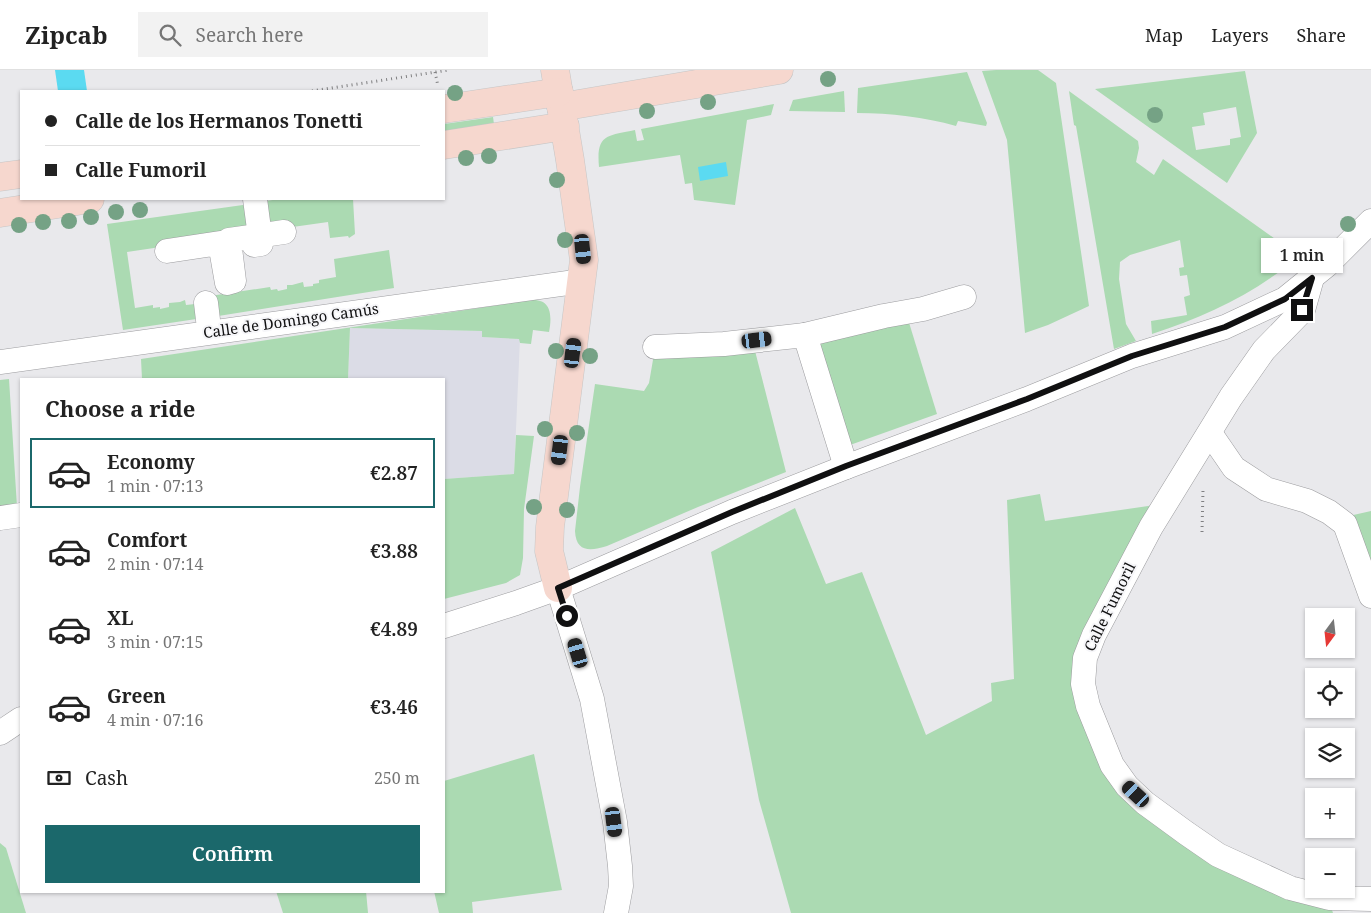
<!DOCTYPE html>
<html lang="en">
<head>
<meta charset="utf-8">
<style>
	body { margin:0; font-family:"Noto Serif",serif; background:#f2f2f2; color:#222; height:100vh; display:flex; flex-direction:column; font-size:19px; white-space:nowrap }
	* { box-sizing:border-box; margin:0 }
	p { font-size:16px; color:#767676 }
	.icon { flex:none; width:28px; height:28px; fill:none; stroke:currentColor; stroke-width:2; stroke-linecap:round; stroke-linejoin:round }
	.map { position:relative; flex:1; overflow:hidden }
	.panel { position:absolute; left:20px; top:308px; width:425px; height:515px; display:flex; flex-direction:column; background:#fff; border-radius:0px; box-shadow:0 1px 4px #0004 }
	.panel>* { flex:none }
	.top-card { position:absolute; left:20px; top:20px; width:425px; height:110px; border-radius:0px; box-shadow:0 1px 4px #0004; display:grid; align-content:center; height:110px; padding:0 25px; background:#fff }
	.needle { width:32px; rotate:195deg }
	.fabs { position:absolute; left:1305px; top:538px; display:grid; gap:10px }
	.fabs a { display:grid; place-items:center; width:50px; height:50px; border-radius:0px; background:#fff; box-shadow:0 1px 4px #0004; font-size:25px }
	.end { position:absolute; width:22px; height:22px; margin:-11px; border:6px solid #101011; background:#fff; box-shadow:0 0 0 2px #fff }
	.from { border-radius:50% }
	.bubble { position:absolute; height:35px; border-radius:0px; background:#fff; box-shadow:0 1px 4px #0004; font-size:16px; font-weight:600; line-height:35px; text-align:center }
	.car { position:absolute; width:15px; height:30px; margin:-15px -8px; border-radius:6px; box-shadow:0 0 4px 1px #0007; background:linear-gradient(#222 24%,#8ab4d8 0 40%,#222 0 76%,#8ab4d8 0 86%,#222 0) }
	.top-card b { display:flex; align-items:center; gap:18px; height:48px; font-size:19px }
	.top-card b+b { border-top:1px solid #e0e0e0 }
	.top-card i { width:12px; height:12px; background:#222 }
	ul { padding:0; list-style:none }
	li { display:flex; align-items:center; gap:15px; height:70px; margin:0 10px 8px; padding:0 15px; border:2px solid transparent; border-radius:0px }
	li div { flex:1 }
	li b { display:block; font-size:19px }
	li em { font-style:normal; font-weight:600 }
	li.on { border-color:#1b686b }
	li>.icon { width:45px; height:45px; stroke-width:1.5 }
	h2 { padding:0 25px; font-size:22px; line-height:60px }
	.pay { display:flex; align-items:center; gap:12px; height:55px; padding:0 25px; font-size:19px }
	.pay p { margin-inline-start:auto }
	.button { display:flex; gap:10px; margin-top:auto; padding:10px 25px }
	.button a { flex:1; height:58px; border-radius:0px; background:#1b686b; color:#fff; font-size:20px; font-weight:600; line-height:58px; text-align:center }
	header { display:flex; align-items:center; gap:30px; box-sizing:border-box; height:70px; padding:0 25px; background:#fff; border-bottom:1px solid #e0e0e0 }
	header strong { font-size:24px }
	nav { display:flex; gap:28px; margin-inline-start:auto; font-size:18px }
	.search { width:350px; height:45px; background:#f2f2f2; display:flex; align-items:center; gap:12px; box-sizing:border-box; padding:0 18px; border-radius:0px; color:#767676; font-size:19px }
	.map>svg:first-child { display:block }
</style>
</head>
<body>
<header>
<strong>Zipcab</strong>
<div class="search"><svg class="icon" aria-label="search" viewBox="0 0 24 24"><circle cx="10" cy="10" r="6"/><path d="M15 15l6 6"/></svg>Search here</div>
<nav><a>Map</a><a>Layers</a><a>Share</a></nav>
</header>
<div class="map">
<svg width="1371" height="843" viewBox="0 0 1371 843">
	<rect width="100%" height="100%" fill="#e9e9ec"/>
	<polygon fill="#dbdce6" points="350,258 482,261 482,267 520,269 514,404 444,409 444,309 348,309"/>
	<g fill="#abdab2" fill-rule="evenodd">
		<polygon points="996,0 1038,0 1056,13 1089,236 1048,255 1025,263 1007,70 982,1"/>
		<path d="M1245,1L1257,63L1227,113L1095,19ZM1236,37L1241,67L1230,69V75L1196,80L1192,57L1205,55L1203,43Z"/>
		<path d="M967,2L987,53L986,56L958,51L956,56C924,47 891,43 857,43L858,18Z"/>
		<polygon points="844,21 845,42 789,41 793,30"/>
		<path d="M1069,21L1138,71L1139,78L1136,92L1154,105L1163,89L1299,186C1255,224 1206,246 1152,264L1151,251L1187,245L1184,227L1190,225L1187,205L1180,206L1179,198L1184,197L1180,170L1130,185L1120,192L1119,209L1126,254L1136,271L1114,279L1076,56L1074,55Z"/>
		<path d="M774,34L771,45L747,50L735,135L694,130L692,113L685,114L680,85L599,97C596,64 607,66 635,60L637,71L644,70L641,59Z"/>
		<polygon points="493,47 494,54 444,62 444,54"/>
		<polygon points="280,129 353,129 355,164 349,168 348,166 330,168 328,152 264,161 258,132"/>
		<polygon points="250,134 255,163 127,182 135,238 153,235 153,238 160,237 160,239 169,237 169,233 180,232 185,230 186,235 195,234 203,248 123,260 107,154"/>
		<polygon points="389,180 394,218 212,247 210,226 270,217 271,220 277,219 278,221 287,219 287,215 292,215 303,212 304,217 313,216 313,214 319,213 319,210 336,207 334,189"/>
		<path d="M532,230C552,229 552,247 549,262L533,260L531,274L520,273L519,269L482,267V261L350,258L348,309H142L141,289Z"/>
		<polygon points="907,246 937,344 850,375 819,273"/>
		<path d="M754,277L786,402L698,437L607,476C591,481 576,483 575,461L580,417L595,314L644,321L649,313L654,284Z"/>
		<polygon points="9,309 17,437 0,439 0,310"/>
		<polygon points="516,365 534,366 524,439 523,488 520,505 506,513 444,529 444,409 514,404"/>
		<polygon points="1040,424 1045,451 1155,435 1077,579 1120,722 1331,837 1333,843 791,843 759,730 711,482 795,438 826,514 862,502 926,665 992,631 991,613 1014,609 1007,430"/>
		<polygon points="1371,441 1371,508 1349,446"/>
		<polygon points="534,684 562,820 472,832 473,843 439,843 434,821 444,821 444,711"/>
		<polygon points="0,773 6,778 26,843 0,843"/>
		<polygon points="276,821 366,821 368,843 283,843"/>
	</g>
	<g fill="#5bdaf1">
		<polygon points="55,0 84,0 87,21 58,21"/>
		<polygon points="726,92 728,106 700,111 698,97"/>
	</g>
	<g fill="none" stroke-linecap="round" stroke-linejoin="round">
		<defs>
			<g id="minor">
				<polyline points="254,175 261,174 255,129"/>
				<polyline points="167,181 220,173 227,213 234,211 229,170 284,162"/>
				<polyline points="1312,208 1303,240 1264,280 1231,327 1151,457 1094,565 1085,588 1083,614 1088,636 1112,695 1127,716 1145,733 1186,763 1218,785 1290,818 1329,828 1371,829"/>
				<polyline points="206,233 208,250"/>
				<polyline points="805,265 884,246 923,239 964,227"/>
				<polyline points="655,277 724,274 805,265 846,397"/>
				<polyline points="0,292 582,211"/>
				<polyline points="1210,363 1234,398 1266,419 1307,431 1329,442 1345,454 1371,526"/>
				<polyline points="0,448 21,445"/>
				<polyline points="558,518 592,629 615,752 620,796 621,816 616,843"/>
				<polyline points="444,556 516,533 558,518 732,442 846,397 1027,329 1132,286 1225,257 1285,229 1327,195 1371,151"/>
				<polyline points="0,663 21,649"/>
			</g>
			<g id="major">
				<polyline points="555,0 570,90 584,190 550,457 549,481 558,518"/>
				<polyline points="561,37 779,0"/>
				<polyline points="444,39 559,22"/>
				<polyline points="444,75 565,56"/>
				<polyline points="0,107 21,104"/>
				<polyline points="0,143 90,129"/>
			</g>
		</defs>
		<use href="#minor" stroke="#9c9c9f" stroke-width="25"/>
		<use href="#major" stroke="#c6c6c6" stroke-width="29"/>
		<g stroke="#7f7f81" stroke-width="3" stroke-dasharray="1 4" stroke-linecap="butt">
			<polyline points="435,2 438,16"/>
			<polyline points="312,21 449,0"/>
			<polyline points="1202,462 1203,420"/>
		</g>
		<use href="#minor" stroke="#fff" stroke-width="24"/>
		<use href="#major" stroke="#f6d7ce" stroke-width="28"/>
	</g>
	<g fill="#75a285">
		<circle cx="828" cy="9" r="8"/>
		<circle cx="455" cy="23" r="8"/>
		<circle cx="708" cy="32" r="8"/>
		<circle cx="647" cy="41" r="8"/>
		<circle cx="1155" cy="45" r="8"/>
		<circle cx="489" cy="86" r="8"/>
		<circle cx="466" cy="88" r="8"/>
		<circle cx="557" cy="110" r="8"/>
		<circle cx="140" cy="140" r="8"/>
		<circle cx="116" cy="142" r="8"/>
		<circle cx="91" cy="147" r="8"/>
		<circle cx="69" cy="151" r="8"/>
		<circle cx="43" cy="152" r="8"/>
		<circle cx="1348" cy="154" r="8"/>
		<circle cx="19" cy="155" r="8"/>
		<circle cx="565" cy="170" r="8"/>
		<circle cx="556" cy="281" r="8"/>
		<circle cx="590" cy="286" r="8"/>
		<circle cx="545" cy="359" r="8"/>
		<circle cx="577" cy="363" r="8"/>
		<circle cx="534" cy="437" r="8"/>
		<circle cx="567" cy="440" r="8"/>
	</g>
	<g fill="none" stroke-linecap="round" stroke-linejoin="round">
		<polyline stroke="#101011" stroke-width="6" points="567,546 558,518 732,442 846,396 1027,329 1132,286 1225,257 1285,229 1312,208 1302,240"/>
	</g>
	<g text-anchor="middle" stroke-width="4" stroke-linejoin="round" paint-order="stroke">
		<g font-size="15" fill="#101011" stroke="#f6f6f9">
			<text transform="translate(291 251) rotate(-8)" y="5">Calle de Domingo Camús</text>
			<text transform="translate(1110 537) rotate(-64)" y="5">Calle Fumoril</text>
		</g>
	</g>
</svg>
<div class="fabs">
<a><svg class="needle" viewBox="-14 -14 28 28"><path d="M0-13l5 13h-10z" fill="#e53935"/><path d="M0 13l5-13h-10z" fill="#767676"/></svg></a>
<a><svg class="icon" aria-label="locate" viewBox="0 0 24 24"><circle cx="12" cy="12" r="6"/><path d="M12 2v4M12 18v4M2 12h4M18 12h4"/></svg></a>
<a><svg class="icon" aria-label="layers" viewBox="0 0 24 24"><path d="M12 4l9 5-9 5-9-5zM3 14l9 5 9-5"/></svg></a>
<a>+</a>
<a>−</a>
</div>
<i class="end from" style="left:567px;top:546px"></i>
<i class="end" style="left:1302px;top:240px"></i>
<div class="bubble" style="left:1261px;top:168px;width:82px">1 min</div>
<i class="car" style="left:583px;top:179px;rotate:174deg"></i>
<i class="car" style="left:757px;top:270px;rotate:83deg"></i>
<i class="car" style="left:573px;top:283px;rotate:7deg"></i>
<i class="car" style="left:560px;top:380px;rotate:187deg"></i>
<i class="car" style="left:578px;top:583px;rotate:343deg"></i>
<i class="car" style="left:1136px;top:724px;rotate:313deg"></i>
<i class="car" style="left:614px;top:752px;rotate:173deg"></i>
<div class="top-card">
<b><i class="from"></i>Calle de los Hermanos Tonetti</b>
<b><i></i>Calle Fumoril</b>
</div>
<section class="panel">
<h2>Choose a ride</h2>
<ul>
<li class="on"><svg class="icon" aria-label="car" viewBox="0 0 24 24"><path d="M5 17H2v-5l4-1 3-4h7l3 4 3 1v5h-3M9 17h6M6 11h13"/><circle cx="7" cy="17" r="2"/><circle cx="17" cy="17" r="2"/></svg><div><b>Economy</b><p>1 min · 07:13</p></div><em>€2.87</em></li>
<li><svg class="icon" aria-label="car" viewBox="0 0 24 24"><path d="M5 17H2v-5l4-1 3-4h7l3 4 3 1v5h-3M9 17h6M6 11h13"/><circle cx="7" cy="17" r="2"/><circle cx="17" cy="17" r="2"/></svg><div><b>Comfort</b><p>2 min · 07:14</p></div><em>€3.88</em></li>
<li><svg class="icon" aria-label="car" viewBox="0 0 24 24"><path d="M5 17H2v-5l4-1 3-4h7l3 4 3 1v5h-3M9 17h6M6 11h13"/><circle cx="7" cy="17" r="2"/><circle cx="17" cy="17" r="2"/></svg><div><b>XL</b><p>3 min · 07:15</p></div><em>€4.89</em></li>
<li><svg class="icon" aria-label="car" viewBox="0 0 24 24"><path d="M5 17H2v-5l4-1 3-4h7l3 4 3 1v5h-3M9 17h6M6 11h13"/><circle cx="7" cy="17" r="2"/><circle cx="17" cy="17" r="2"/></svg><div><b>Green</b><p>4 min · 07:16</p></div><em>€3.46</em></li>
</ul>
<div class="pay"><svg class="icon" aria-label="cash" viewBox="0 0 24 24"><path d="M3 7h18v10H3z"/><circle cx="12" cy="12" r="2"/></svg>Cash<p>250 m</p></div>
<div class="button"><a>Confirm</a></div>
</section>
</div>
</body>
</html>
